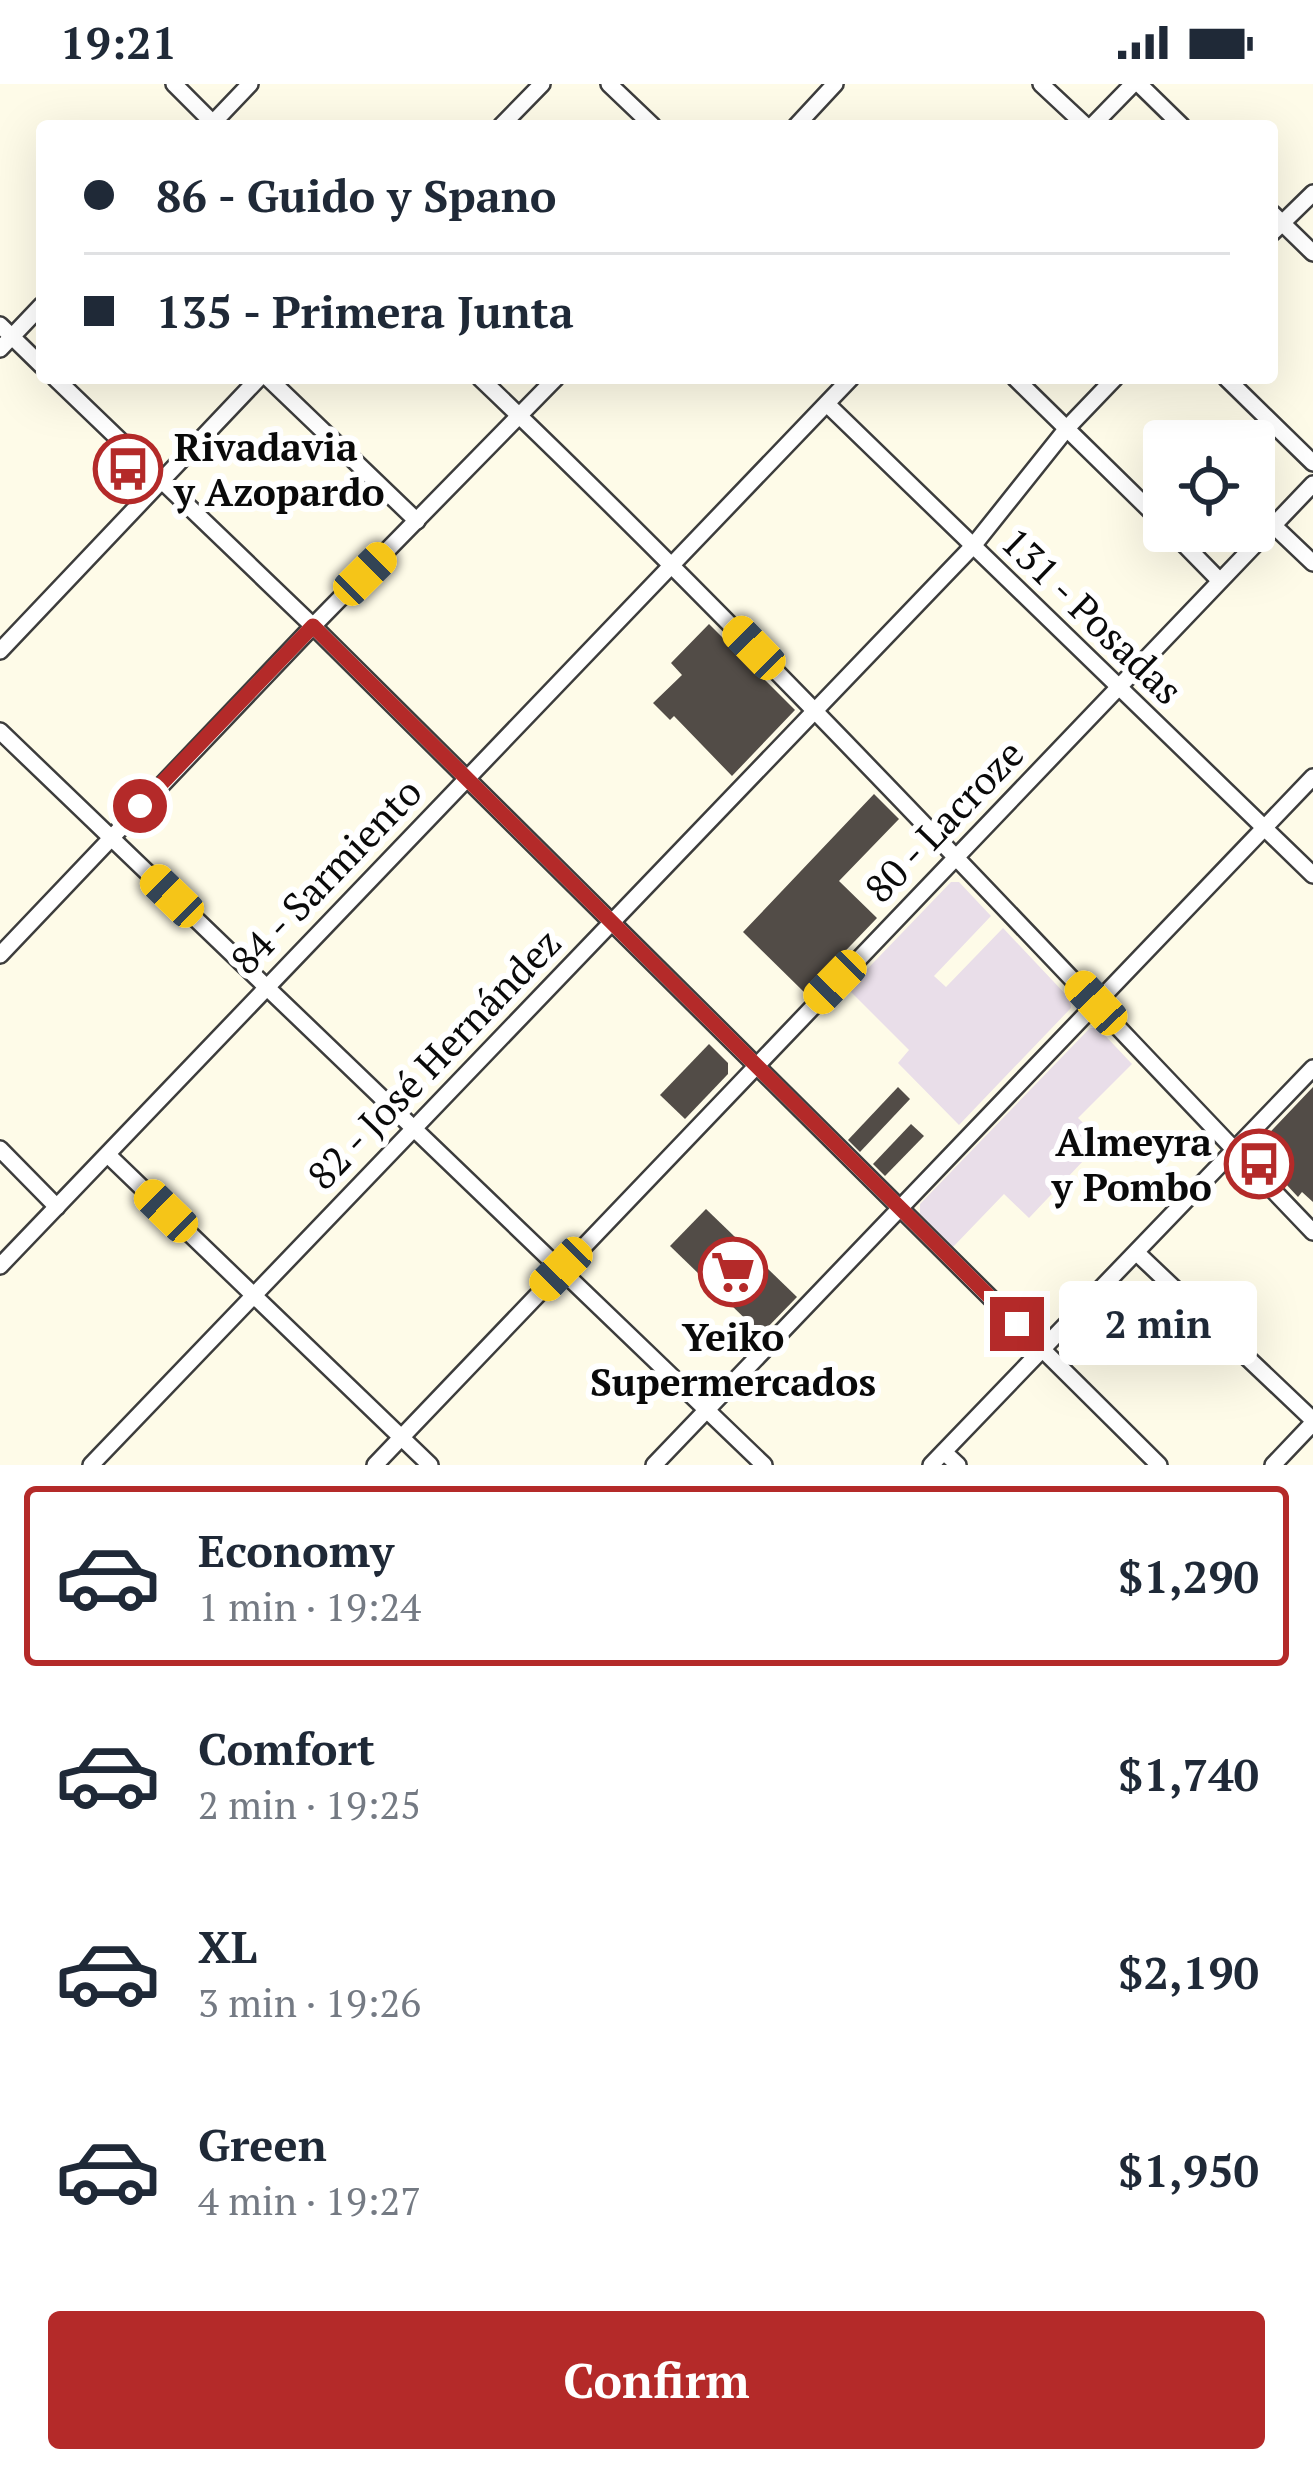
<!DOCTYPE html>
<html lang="en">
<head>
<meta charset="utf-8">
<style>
	body { margin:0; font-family:"PT Serif",serif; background:#f2f2f3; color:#1f2937; height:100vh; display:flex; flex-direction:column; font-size:45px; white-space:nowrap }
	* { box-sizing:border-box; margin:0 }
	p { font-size:39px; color:#747a83 }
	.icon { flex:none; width:66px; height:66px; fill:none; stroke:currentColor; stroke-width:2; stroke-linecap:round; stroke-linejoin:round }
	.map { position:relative; height:1381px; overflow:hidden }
	.drawer { display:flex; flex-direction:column; background:#fff; flex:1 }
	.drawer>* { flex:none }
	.top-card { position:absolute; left:36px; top:36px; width:1242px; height:264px; border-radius:12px; box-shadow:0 12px 48px #0002; display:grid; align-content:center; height:264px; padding:0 48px; background:#fff }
	.buttons { position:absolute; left:1143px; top:336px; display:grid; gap:24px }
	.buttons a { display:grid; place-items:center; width:132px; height:132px; border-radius:12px; background:#fff; box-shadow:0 12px 48px #0002; font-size:60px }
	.end { position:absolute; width:54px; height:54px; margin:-27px; border:15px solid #b42a29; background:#fff; box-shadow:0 0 0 6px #fff }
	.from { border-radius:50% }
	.bubble { position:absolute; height:84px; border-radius:12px; background:#fff; box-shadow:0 12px 48px #0002; font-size:39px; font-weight:700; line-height:84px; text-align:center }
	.car { position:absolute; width:36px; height:72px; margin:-36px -18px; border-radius:15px; box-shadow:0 0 9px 3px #0007; background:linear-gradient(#f5c518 24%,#345 0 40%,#f5c518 0 76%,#345 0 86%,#f5c518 0) }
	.top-card b { display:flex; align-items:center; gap:42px; height:114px; font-size:45px }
	.top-card b+b { border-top:3px solid #e0e1e3 }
	.top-card i { width:30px; height:30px; background:#1f2937 }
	ul { padding:21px 0 0; list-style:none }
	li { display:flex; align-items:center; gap:36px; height:180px; margin:0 24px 18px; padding:0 24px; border:6px solid transparent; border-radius:12px }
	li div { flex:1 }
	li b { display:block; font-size:45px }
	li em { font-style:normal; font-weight:700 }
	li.selected { border-color:#b42a29 }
	li>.icon { width:108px; height:108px; stroke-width:1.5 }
	.action { display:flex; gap:24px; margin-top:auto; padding:24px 48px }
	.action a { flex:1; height:138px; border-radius:12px; background:#b42a29; color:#fff; font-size:48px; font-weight:700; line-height:138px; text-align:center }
	.status { display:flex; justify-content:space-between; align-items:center; height:84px; padding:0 60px; background:#fff; direction:ltr }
	.status svg { height:33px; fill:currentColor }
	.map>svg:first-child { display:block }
</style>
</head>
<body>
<div class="status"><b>19:21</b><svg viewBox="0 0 49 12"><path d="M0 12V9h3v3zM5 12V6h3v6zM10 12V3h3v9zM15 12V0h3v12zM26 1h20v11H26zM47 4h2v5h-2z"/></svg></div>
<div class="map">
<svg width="1313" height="1381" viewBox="0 0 1313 1381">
	<rect width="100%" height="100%" fill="#fefbe8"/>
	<g fill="#e9dee9">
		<polygon points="951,798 959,798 991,832 934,892 946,903 1003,844 1070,915 1071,924 959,1041 898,979 909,966 848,905"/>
		<polygon points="1090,944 1098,944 1132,980 1078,1034 1102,1057 1029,1134 1004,1110 953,1163 920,1130 920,1120"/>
	</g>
	<g fill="#524c47">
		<polygon points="709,540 795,626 732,692 674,632 670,636 653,619 682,591 671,579"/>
		<polygon points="874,710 899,735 839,797 877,834 805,909 743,848"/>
		<polygon points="709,960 728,979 728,990 685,1035 660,1011"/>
		<polygon points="898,1003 910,1015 860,1068 848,1056"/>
		<polygon points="1313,1003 1313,1118 1302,1108 1298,1113 1258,1070 1258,1061"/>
		<polygon points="911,1040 924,1052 885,1092 873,1080"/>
		<polygon points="706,1125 797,1213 761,1250 670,1162"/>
	</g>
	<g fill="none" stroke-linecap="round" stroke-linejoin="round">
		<defs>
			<g id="minor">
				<polyline points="174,0 216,42"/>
				<polyline points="609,0 653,42"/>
				<polyline points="1041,0 1086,42"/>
				<polyline points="1139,0 1182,42"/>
				<polyline points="210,42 250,0"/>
				<polyline points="501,42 542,0"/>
				<polyline points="796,42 835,0"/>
				<polyline points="1092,42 1133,0"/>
				<polyline points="1272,129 1313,169"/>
				<polyline points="1272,149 1313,109"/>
				<polyline points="0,241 42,282"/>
				<polyline points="0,265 42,221"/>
				<polyline points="55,294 313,542 1159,1381"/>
				<polyline points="268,294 417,437"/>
				<path d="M480,294C768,569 1038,861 1313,1148"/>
				<polyline points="1015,294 1164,440"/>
				<polyline points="1226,294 1313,379"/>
				<polyline points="827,320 1313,791"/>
				<polyline points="1274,442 1313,479"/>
				<polyline points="1171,447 1219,496"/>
				<polyline points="0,567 259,294"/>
				<polyline points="0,647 764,1381"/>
				<polyline points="0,871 313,542 556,294"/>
				<polyline points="0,1065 57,1123"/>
				<polyline points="108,1071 430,1381"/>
				<polyline points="1137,1169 1313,1336"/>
				<polyline points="0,1182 851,294"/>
				<polyline points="944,1368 958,1381"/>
				<polyline points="91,1381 973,462 1068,343 1115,294"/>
				<polyline points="375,1381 1313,400"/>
				<polyline points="654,1381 1313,693"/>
				<polyline points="931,1381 1313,984"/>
				<polyline points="1273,1381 1313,1339"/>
			</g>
		</defs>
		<use href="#minor" stroke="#3d3d3d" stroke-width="20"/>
		<use href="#minor" stroke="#fff" stroke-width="15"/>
	</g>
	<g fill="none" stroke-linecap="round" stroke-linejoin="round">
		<polyline stroke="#b42a29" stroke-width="15" points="140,722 313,542 1017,1240"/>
	</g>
	<defs>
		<symbol id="bus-ring" viewBox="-11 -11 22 22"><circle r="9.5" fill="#fff" stroke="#b42a29" stroke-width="1.5"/><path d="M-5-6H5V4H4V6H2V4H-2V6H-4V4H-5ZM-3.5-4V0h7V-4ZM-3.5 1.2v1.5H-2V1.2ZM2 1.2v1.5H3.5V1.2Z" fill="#b42a29"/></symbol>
		<symbol id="supermarket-ring" viewBox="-11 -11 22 22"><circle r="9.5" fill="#fff" stroke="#b42a29" stroke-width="1.5"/><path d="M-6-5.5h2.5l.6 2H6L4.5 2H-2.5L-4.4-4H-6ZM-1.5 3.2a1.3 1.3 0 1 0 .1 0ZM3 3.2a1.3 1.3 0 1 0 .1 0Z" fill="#b42a29"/></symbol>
	</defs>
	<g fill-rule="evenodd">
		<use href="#bus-ring" x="90" y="347" width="76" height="76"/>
		<use href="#bus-ring" x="1221" y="1042" width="76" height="76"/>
		<use href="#supermarket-ring" x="695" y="1150" width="76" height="76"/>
	</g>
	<g text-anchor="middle" stroke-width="12" stroke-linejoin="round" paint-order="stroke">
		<g font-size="39" font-weight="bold" fill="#0a0a0a" stroke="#fff" text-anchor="start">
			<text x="174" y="377">Rivadavia<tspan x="174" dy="45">y Azopardo</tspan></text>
			<text x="1212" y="1072" text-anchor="end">Almeyra<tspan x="1212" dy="45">y Pombo</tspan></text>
			<text x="733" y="1267" text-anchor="middle">Yeiko<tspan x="733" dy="45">Supermercados</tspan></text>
		</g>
		<g font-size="39" fill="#0a0a0a" stroke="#fff">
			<text transform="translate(1092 532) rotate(44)" y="14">131 - Posadas</text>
			<text transform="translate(944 737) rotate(-46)" y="14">80 - Lacroze</text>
			<text transform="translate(326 792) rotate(-46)" y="14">84 - Sarmiento</text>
			<text transform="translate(434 975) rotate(-46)" y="14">82 - José Hernández</text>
		</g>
	</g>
</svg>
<div class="buttons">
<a><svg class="icon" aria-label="locate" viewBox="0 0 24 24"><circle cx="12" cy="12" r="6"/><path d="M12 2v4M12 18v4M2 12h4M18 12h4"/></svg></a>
</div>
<i class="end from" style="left:140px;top:722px"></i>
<i class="end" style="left:1017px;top:1240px"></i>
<div class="bubble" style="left:1059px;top:1197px;width:198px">2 min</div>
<i class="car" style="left:365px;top:490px;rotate:45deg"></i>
<i class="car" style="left:754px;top:564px;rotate:316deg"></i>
<i class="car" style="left:172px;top:812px;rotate:314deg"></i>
<i class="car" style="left:835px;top:898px;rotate:224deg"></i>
<i class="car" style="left:1096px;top:919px;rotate:317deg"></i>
<i class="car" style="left:166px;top:1127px;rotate:314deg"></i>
<i class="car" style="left:561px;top:1185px;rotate:224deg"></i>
<div class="top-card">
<b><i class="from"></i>86 - Guido y Spano</b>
<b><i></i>135 - Primera Junta</b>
</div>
</div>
<section class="drawer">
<ul>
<li class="selected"><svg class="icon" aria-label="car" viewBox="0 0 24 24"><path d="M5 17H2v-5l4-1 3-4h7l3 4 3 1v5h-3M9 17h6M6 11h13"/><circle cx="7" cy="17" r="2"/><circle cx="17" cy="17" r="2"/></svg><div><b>Economy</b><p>1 min · 19:24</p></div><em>$1,290</em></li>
<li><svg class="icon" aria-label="car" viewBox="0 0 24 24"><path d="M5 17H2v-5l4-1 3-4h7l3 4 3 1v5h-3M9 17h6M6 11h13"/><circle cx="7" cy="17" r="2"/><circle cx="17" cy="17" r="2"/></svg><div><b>Comfort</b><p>2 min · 19:25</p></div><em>$1,740</em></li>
<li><svg class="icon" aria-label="car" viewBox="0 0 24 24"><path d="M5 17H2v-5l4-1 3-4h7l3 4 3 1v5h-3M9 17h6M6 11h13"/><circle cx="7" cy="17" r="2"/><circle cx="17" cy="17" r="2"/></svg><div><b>XL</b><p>3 min · 19:26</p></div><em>$2,190</em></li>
<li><svg class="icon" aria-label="car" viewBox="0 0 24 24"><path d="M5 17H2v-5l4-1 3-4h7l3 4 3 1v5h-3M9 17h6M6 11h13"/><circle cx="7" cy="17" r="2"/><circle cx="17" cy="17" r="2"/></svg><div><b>Green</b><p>4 min · 19:27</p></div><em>$1,950</em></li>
</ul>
<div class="action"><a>Confirm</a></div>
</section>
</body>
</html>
